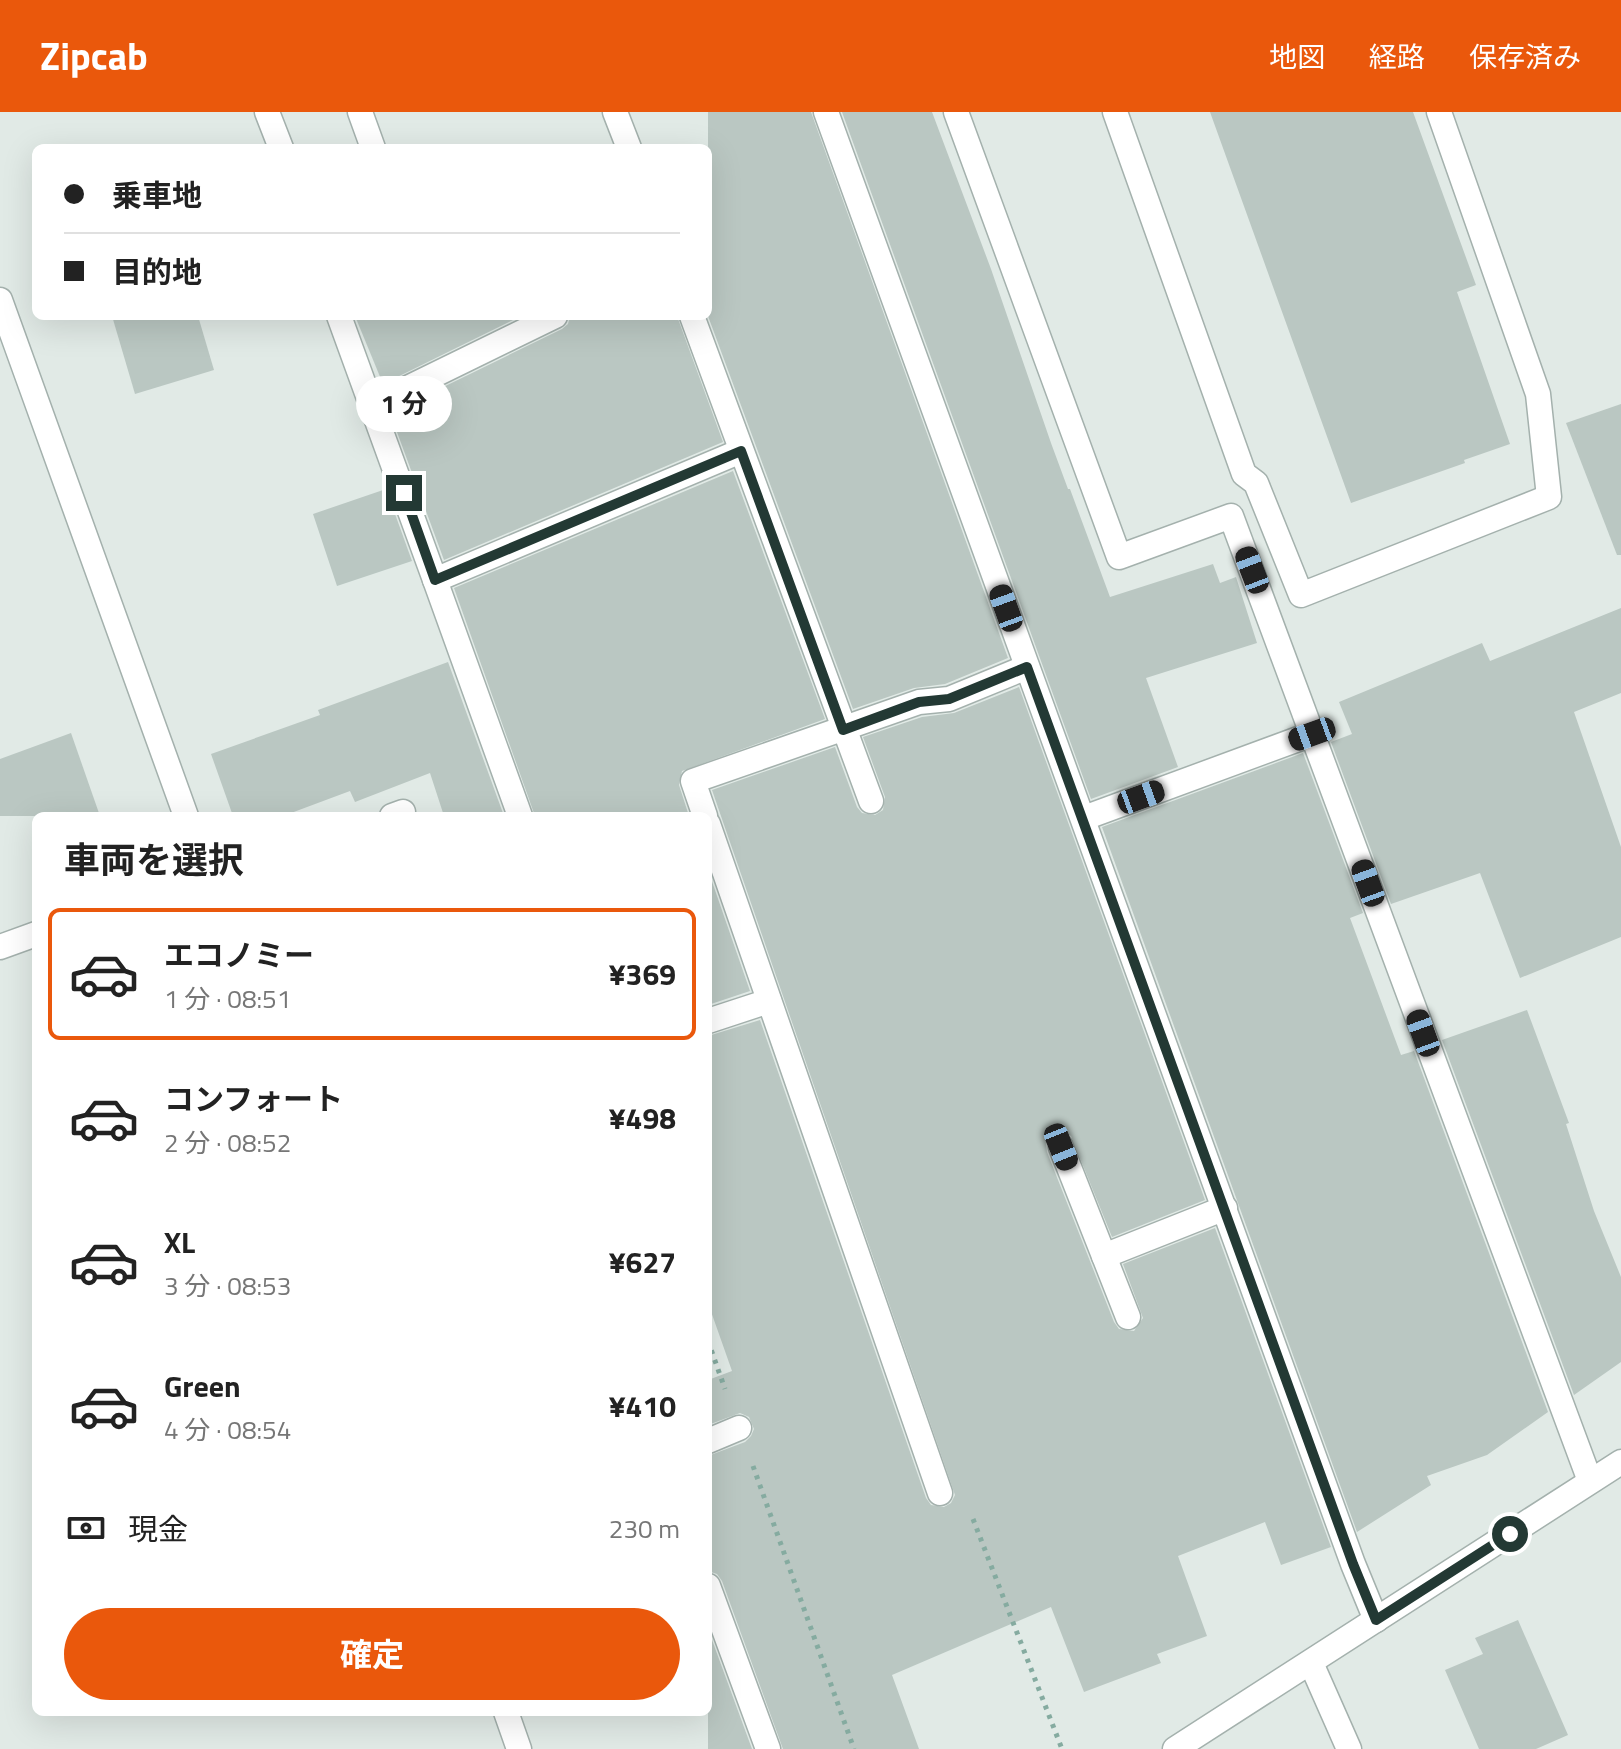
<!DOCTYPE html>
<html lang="ja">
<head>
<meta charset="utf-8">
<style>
	body { margin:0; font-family:"Titillium Web","Noto Sans JP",sans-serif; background:#f2f2f2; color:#222; height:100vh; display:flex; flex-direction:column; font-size:30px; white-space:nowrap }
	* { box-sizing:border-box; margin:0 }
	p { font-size:26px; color:#767676 }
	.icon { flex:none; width:44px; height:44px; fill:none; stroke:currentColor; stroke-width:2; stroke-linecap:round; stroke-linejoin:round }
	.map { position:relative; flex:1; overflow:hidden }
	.side { position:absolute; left:32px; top:700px; width:680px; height:904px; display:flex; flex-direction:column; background:#fff; border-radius:12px; box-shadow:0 8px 32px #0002 }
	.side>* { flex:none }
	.top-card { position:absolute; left:32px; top:32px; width:680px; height:176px; border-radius:12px; box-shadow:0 8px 32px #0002; display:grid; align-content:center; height:176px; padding:0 32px; background:#fff }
	.end { position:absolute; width:36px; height:36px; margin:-18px; border:10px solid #233934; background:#fff; box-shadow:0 0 0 4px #fff }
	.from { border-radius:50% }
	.bubble { position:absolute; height:56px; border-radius:28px; background:#fff; box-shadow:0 8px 32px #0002; font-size:26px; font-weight:700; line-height:56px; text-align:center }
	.car { position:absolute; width:24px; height:48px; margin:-24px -12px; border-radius:10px; box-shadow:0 0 6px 2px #0007; background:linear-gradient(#222 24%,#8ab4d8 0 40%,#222 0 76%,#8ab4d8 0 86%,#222 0) }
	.top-card b { display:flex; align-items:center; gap:28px; height:76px; font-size:30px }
	.top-card b+b { border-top:2px solid #e0e0e0 }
	.top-card i { width:20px; height:20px; background:#222 }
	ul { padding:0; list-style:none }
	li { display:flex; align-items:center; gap:24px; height:132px; margin:0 16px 12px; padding:0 16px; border:4px solid transparent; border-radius:12px }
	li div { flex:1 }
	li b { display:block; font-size:30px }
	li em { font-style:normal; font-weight:700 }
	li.active { border-color:#ea580c }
	li>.icon { width:72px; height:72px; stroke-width:1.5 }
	h2 { padding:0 32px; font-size:36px; line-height:96px }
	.pay { display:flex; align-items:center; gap:20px; height:88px; padding:0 32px; font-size:30px }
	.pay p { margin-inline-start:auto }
	.action { display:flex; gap:16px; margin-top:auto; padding:16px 32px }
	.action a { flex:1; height:92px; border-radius:48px; background:#ea580c; color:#fff; font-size:32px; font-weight:700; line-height:92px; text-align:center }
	header { display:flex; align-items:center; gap:48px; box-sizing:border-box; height:112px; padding:0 40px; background:#ea580c; color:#fff }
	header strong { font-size:38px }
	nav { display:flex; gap:44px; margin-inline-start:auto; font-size:28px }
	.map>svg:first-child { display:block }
</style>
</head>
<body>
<header>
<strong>Zipcab</strong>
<nav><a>地図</a><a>経路</a><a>保存済み</a></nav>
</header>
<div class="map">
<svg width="1621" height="1637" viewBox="0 0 1621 1637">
	<rect width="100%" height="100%" fill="#e1eae6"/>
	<g fill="#bac7c2">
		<polygon points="708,0 811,0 1008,546 945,572 914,576 853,597 708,204"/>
		<polygon points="842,0 932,0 991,157 1051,331 1068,377 1070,377 1110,485 1213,452 1220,471 1236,465 1257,531 1146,566 1178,655 1091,687"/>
		<polygon points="1210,0 1413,0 1476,173 1457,180 1510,332 1464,348 1465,351 1351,391"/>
		<polygon points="112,204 198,204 214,258 135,282"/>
		<polygon points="355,204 521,204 383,272"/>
		<polygon points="570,204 677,204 723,330 444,448 390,301 562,217 568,212"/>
		<polygon points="1621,292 1621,443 1617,443 1566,311"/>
		<polygon points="733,359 825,607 682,659 679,673 689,704 535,704 454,476"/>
		<polygon points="386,377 412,449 337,474 313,402"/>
		<polygon points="1621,496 1621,581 1574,600 1621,735 1621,825 1520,866 1480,761 1391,792 1331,630 1352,622 1339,590 1482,531 1490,549"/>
		<polygon points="448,550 504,704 444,704 430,661 355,690 350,679 283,704 233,704 211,642 320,603 318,598"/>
		<polygon points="1019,575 1205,1088 1112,1125 1071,1024 1064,1020 1055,1021 1046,1032 1047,1040 1114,1210 1119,1217 1134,1219 1143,1206 1123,1152 1215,1116 1331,1435 1281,1453 1265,1410 1178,1444 1207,1524 1157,1542 1161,1551 1084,1580 1051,1495 892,1563 919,1637 783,1637 722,1469 717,1462 708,1459 708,1344 745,1330 751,1324 754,1317 749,1305 740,1301 708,1313 708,1268 732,1259 708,1191 708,924 760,908 926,1386 931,1393 944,1395 951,1391 955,1383 712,678 835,635 857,695 862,701 875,703 883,698 885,685 863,625 922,605 954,601"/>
		<polygon points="71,621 100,704 0,704 0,647"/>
		<polygon points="1303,641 1363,801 1350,806 1401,943 1414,939 1548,1300 1487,1343 1427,1364 1431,1373 1357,1420 1102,715"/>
		<polygon points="708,758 750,879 708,893"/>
		<polygon points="1527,898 1569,1011 1566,1012 1594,1099 1621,1165 1621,1250 1574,1283 1442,928"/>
		<polygon points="1518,1508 1568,1623 1536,1637 1479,1637 1445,1558 1483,1542 1475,1526"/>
		<polygon points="708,1517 752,1637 708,1637"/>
	</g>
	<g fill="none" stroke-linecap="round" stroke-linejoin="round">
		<defs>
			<g id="minor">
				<polyline points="267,0 281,36"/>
				<polyline points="360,0 373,36"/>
				<polyline points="615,0 629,36"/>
				<polyline points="826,0 1353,1452 1376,1508"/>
				<polyline points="956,0 1119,445 1231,404 1590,1369"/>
				<polyline points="1115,0 1244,362 1256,371 1301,483 1549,385 1538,282 1439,0"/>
				<polyline points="0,188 186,704"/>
				<polyline points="339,204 435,468"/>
				<polyline points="692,204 871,689"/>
				<polyline points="373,293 555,204"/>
				<polyline points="392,704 403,700"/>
				<polyline points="520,704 435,468 741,339"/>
				<polyline points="705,704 693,669 919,590 949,587 1027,555"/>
				<polyline points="1084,706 1312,622"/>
				<polyline points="708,712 940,1381"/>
				<polyline points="0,835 36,822"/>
				<polyline points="708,909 769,889"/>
				<polyline points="1061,1035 1128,1205"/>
				<polyline points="1104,1144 1225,1096"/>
				<polyline points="708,1329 739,1316"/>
				<polyline points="708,1474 768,1637"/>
				<polyline points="1311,1551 1349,1637"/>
				<polyline points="506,1600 519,1637"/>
				<polyline points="1175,1637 1621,1350"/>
			</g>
		</defs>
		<use href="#minor" stroke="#a4b1ad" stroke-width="27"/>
		<g stroke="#85aba0" stroke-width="5" stroke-dasharray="4 6" stroke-linecap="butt">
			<polyline points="708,1229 725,1277"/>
			<polyline points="753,1354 854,1637"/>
			<polyline points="973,1407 1062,1637"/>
		</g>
		<use href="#minor" stroke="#fff" stroke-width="24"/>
	</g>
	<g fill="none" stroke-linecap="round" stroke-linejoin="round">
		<polyline stroke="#233934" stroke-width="10" points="404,381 435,468 741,339 843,618 919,590 949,587 1027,555 1353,1452 1376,1508 1510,1422"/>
	</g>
</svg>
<i class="end from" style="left:1510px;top:1422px"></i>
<i class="end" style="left:404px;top:381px"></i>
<div class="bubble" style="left:356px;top:264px;width:96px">1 分</div>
<i class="car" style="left:1252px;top:458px;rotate:339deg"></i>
<i class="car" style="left:1006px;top:496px;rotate:340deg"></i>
<i class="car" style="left:1312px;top:622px;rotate:250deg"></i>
<i class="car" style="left:1141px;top:685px;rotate:70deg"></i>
<i class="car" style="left:1368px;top:771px;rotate:340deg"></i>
<i class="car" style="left:1423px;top:921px;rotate:340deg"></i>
<i class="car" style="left:1061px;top:1035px;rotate:158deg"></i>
<div class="top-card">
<b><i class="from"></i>乗車地</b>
<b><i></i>目的地</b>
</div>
<section class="side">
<h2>車両を選択</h2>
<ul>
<li class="active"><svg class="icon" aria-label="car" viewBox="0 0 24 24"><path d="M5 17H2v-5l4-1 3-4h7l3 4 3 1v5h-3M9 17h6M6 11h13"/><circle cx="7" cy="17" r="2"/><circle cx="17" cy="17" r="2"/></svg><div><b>エコノミー</b><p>1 分 · 08:51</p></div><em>¥369</em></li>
<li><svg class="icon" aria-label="car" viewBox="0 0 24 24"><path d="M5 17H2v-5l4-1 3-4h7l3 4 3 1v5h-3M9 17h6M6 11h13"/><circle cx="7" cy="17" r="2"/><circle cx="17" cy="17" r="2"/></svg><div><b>コンフォート</b><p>2 分 · 08:52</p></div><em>¥498</em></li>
<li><svg class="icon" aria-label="car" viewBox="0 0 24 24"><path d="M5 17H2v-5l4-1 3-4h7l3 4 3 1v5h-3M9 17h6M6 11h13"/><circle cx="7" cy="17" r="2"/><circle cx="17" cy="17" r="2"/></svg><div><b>XL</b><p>3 分 · 08:53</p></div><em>¥627</em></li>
<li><svg class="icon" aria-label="car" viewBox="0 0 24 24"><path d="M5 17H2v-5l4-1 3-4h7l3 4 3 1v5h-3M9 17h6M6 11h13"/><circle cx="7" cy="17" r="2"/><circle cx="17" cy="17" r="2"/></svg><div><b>Green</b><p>4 分 · 08:54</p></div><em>¥410</em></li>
</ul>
<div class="pay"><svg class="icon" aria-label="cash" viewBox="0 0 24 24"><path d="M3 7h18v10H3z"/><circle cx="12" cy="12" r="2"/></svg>現金<p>230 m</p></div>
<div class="action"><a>確定</a></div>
</section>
</div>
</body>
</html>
